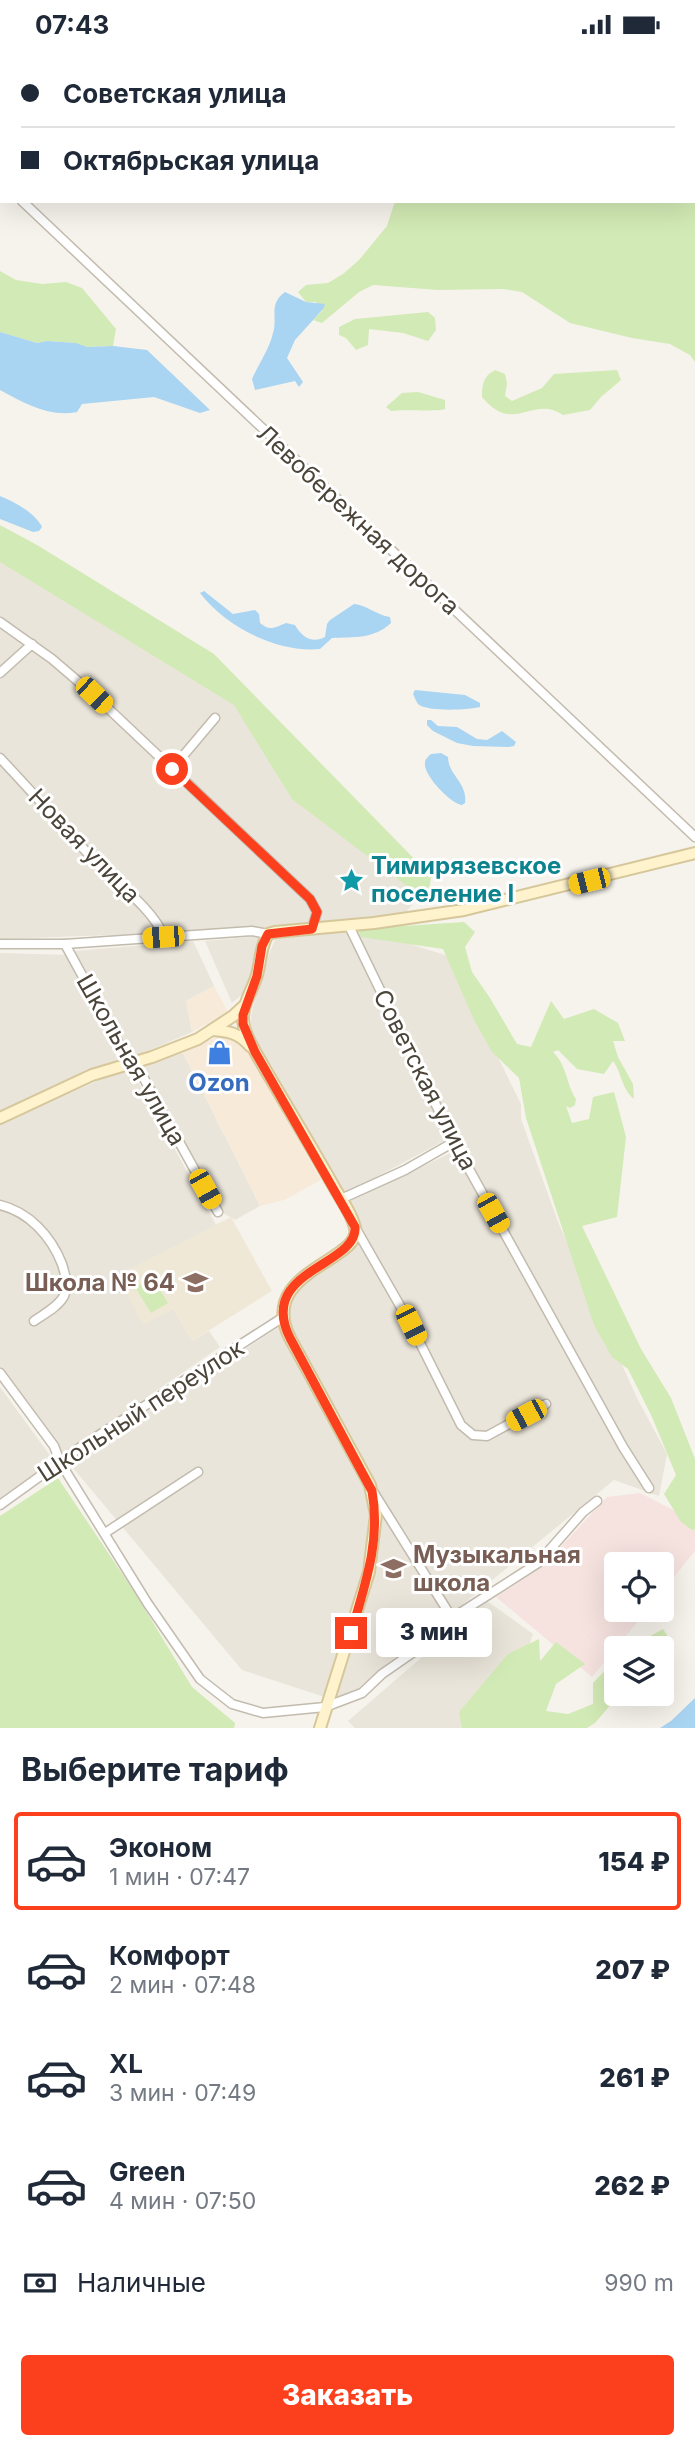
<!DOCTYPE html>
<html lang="ru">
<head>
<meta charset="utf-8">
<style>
	body { margin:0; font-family:Inter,sans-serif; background:#f6f6f7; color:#1f2937; height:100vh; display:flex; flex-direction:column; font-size:26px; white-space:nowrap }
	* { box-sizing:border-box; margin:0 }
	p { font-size:23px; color:#747a83 }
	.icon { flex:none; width:38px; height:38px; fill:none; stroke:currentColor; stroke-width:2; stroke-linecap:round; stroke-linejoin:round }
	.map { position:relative; height:1679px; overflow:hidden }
	.side { display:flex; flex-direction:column; background:#fff; flex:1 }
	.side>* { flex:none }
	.top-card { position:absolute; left:0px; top:0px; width:696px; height:154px; box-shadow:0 7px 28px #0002; display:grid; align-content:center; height:154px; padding:0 21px; background:#fff }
	.fabs { position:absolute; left:604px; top:1503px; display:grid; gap:14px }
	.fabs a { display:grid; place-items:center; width:70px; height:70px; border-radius:7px; background:#fff; box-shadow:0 7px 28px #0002; font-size:35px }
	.end { position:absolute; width:32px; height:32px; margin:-16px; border:9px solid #fc3f1d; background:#fff; box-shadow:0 0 0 4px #fff }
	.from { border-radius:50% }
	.bubble { position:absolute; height:49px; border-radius:7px; background:#fff; box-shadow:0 7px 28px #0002; font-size:23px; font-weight:800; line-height:49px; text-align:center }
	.car { position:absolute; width:21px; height:42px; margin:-21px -10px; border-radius:9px; box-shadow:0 0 5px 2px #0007; background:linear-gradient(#f5c518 24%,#345 0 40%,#f5c518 0 76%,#345 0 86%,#f5c518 0) }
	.top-card b { display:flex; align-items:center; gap:24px; height:66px; font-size:26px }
	.top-card b+b { border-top:2px solid #e0e1e3 }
	.top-card i { width:18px; height:18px; background:#1f2937 }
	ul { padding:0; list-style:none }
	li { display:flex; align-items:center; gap:21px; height:98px; margin:0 14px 10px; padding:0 7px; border:4px solid transparent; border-radius:7px }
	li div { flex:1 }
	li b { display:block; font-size:26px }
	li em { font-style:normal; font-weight:800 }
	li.active { border-color:#fc3f1d }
	li>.icon { width:63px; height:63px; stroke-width:1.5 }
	h2 { padding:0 21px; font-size:32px; line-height:84px }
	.pay { display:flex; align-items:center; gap:18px; height:77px; padding:0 21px; font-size:26px }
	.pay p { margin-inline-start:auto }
	.action { display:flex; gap:14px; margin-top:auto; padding:14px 21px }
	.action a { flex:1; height:80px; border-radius:7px; background:#fc3f1d; color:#fff; font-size:28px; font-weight:800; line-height:80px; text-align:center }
	.status { display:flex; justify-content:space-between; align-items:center; height:49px; padding:0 35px; background:#fff; direction:ltr }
	.status svg { height:19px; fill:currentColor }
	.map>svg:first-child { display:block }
</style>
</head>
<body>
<div class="status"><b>07:43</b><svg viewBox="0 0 49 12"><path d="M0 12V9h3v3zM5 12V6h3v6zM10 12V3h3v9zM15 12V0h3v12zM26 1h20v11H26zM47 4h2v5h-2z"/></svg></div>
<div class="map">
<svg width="695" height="1679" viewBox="0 0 695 1679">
	<rect width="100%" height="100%" fill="#f6f3ec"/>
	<g fill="#eae5da">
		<polygon points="0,501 239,638 428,839 403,866 297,877 167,884 0,890"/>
		<polygon points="369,882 448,907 521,1055 521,1070 558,1173 637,1349 667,1405 659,1447 614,1431 351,1647 337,1652 242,1621 68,1413 284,1275 291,1240 356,1187 342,1156 463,1098 449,1089 343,1146 251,987 251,966 262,922 277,886"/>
		<polygon points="262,887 245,943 232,954 205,892"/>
		<polygon points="193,892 214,937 186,952 192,983 134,1008 75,902"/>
		<polygon points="0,904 70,906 119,1011 0,1067"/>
		<polygon points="183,1004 260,1157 235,1171 223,1164 140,1016"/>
		<polygon points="130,1018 216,1176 143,1275 173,1260 192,1292 209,1282 220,1298 61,1407 0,1319 0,1074"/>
		<polygon points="0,1338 54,1412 0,1449"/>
		<polygon points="487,1552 533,1585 501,1679 355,1679 348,1672"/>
	</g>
	<g fill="#f7ead8">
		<polygon points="214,937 228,963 192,983 186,952"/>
		<polygon points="219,987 245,996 321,1131 284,1151 260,1157 183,1004"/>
	</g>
	<polygon fill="#efe8d6" points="231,1168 272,1242 192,1292 173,1260 143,1276 118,1226"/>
	<polygon fill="#f6e3e0" points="640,1444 695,1472 695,1502 662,1543 662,1516 616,1516 616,1561 647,1561 592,1628 496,1548 542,1518 607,1448"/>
	<g fill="#d2eab5">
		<polygon points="695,0 695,313 690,306 670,295 632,289 570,274 522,243 503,240 438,241 373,236 359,243 322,274 313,271 323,261 316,253 306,253 298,243 306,236 328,234 343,225 359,211 387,177 394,155 398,152 695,152 695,2 371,1"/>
		<polygon points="0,222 16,231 42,235 66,233 82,239 116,280 113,297 87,298 76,294 47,292 37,294 0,283"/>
		<polygon points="428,263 435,269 436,281 428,292 403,284 369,280 368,296 356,301 346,289 339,286 339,278 355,270"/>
		<path d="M495,321L505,325L507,334L505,347L512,352L542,339L554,325L617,321L621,331L601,348L590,361L563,366C532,345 514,387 482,348C482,336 483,327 495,321Z"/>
		<path d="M418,343L445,351V360C436,363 405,360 391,362L386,358L402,344Z"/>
		<polygon points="0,476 37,496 214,605 431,827 428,853 292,750 234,656 0,513"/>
		<path d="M464,873L475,883L465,898L472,923L490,949L517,995L531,998L551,952L564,970L594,960L618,974L625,992H613L618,1008L633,1035L634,1050C621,1039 622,1024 613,1012L604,1025L577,1020L558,1001L553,1003C567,1016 566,1035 576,1050L575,1056L570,1059L566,1057L572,1074L589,1070L593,1048L614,1043L626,1088L617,1168L582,1177L641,1300L671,1349L695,1410V1480L692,1481L681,1473L664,1445L676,1426L652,1368L628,1320L612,1308L594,1276L526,1069L519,1029L492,1003L474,971L443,900L361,888L358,880Z"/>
		<polygon points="152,1228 168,1254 151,1264 135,1238"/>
		<polygon points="58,1429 135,1544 192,1638 235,1674 234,1679 0,1679 0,1467"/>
		<polygon points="663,1580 673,1595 662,1605 662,1600 629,1599"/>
		<polygon points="539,1590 540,1612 556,1593 585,1615 556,1635 546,1662 568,1665 593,1655 593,1634 616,1610 616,1645 620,1645 595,1674 587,1679 462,1679 459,1663 508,1605"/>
	</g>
	<g fill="#a9d4f2">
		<path d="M285,243L306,253L325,255L323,260L295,291L287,309L303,333L299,338L295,332L255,341L252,330C259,314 269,301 273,284C278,269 268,255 285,243Z"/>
		<path d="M0,283L37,294L47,292L76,294L87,298L113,297L147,301L210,361L200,364L154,348L82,355L77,363C50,369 24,354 0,341Z"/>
		<path d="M0,447C15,453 35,464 42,478L39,482L33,483L0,470Z"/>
		<path d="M204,542L233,565L255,561L259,565L260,574C271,583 275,578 286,574L295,576C302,588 312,595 325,588L327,575L330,571L354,555C367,556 376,566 390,568L391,574C374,590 354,588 332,589L320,600C277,604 226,578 200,544Z"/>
		<path d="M415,641L465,646L480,654V658C468,661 427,663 418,655C416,652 415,649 413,645Z"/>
		<polygon points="427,671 431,671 438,677 457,678 477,690 487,691 502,682 516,693 514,697 509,698 473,697 457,694 433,682 427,676"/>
		<path d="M441,704L448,708C448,726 468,734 465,754L462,756C451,755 423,726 425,714C425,710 428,708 431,705Z"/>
		<polygon points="695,1649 695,1679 660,1679 671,1672"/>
	</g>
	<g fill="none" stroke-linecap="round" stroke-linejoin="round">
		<defs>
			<g id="street">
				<polyline points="0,132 2,133"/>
				<polyline points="22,152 695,788"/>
				<polyline points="0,573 52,610 94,646 310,850 317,863 312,880"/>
				<polyline points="0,624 32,595"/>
				<path d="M0,709C32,743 63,778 95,812C116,833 154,861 164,888"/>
				<polyline points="172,720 215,669"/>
				<polyline points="349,877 454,1093 623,1398 649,1439"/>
				<polyline points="0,895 65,895 252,882 268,885"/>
				<polyline points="65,895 130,1014 142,1026 218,1163"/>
				<polyline points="341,1150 405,1121 454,1093"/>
				<path d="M0,1156C29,1163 51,1187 62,1215C65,1225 69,1237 64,1247C58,1258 44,1265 34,1272"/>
				<polyline points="355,1178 411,1276 461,1376 473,1386 487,1387 546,1355"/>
				<polyline points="0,1324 54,1397 60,1413 148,1555 200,1630 232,1655 263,1664 325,1658 362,1644 382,1625 418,1600 452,1569 538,1514 583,1463 597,1452"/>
				<polyline points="374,1444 452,1569"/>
				<polyline points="0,1456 82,1397 282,1269"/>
				<polyline points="105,1484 198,1423"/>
			</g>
			<g id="secondary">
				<path d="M212,981C228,982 239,984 250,997"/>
				<polyline points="0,1069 92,1026 152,1008 198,990 233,967 244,957"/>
				<path d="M320,1679L369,1523L376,1466L370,1436L290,1289C256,1222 363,1212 355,1179C352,1164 340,1149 333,1136C311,1097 288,1059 265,1020C257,1005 242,984 243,967C244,952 253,940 257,926C261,912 260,898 268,885L275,883L374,874L464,861L695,804"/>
			</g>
		</defs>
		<use href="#street" stroke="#c2bbae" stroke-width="11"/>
		<use href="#secondary" stroke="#d6c79b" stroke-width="14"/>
		<use href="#street" stroke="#fff" stroke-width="8"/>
		<use href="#secondary" stroke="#fff3cd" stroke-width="10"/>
	</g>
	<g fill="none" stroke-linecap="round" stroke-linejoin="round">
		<path stroke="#fc3f1d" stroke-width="9" d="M172,720L310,850L317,863L312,880L268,885L262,897L257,927L243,966V975L255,1003L355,1178C358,1217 256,1221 290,1289L372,1442C381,1492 365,1536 351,1584"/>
	</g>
	<defs>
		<symbol id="sight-bare" viewBox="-9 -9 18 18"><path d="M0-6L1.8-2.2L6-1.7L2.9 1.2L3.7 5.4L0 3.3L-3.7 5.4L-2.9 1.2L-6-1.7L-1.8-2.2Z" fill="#0f9aa8" stroke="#fff" stroke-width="2.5" paint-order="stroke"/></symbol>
		<symbol id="shop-bare" viewBox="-9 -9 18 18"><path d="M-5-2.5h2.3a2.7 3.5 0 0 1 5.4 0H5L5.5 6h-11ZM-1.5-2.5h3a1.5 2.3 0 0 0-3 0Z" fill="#3f7fe0" stroke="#fff" stroke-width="2.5" paint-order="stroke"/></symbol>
		<symbol id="school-bare" viewBox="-9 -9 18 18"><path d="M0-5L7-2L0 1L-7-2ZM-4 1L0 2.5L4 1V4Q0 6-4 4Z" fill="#8d6e63" stroke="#fff" stroke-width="2.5" paint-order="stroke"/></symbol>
	</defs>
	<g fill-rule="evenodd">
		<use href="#sight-bare" x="334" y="814" width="35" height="35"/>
		<use href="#shop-bare" x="202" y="986" width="35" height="35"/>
		<use href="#school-bare" x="178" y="1216" width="35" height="35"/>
		<use href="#school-bare" x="376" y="1502" width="35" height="35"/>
	</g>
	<g text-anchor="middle" stroke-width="6" stroke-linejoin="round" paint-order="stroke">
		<g font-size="24" fill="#4b4439" stroke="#fff">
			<text transform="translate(358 471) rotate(43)" y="8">Левобережная дорога</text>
			<text transform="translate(84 797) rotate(46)" y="8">Новая улица</text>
			<text transform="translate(131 1011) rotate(60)" y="8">Школьная улица</text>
			<text transform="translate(425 1031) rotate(63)" y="8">Советская улица</text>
			<text transform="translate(141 1362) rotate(-33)" y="8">Школьный переулок</text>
		</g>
		<g font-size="24" font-weight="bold" fill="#0d838f" stroke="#fff" text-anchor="start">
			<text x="371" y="825">Тимирязевское<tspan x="371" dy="28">поселение I</tspan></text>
		</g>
		<g font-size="24" font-weight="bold" fill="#366cbe" stroke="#fff">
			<text x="219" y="1042">Ozon</text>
		</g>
		<g font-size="24" font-weight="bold" fill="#785e54" stroke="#fff" text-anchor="end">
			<text x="175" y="1242">Школа № 64</text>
			<text x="413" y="1514" text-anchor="start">Музыкальная<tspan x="413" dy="28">школа</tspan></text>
		</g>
	</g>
</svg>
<div class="fabs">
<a><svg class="icon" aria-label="locate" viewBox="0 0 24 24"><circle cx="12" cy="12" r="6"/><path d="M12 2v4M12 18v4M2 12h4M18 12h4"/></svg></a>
<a><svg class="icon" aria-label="layers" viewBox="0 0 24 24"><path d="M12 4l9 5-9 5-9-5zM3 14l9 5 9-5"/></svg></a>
</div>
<i class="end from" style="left:172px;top:720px"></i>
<i class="end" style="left:351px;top:1584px"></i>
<div class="bubble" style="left:376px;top:1559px;width:116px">3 мин</div>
<i class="car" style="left:94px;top:646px;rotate:134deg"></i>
<i class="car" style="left:589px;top:832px;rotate:256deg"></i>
<i class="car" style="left:163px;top:888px;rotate:266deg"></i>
<i class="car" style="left:205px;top:1140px;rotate:151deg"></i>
<i class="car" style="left:493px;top:1164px;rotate:151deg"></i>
<i class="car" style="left:411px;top:1276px;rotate:154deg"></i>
<i class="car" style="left:526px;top:1366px;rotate:242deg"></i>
<div class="top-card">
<b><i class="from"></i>Советская улица</b>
<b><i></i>Октябрьская улица</b>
</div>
</div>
<section class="side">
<h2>Выберите тариф</h2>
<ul>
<li class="active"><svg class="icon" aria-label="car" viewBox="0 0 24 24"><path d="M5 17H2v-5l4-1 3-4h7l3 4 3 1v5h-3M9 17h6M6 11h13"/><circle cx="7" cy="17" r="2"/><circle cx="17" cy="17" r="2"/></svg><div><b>Эконом</b><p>1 мин · 07:47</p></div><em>154 ₽</em></li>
<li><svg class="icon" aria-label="car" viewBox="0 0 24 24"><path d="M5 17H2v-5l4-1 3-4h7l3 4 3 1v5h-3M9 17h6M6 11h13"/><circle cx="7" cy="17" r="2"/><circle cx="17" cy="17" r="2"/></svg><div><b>Комфорт</b><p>2 мин · 07:48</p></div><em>207 ₽</em></li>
<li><svg class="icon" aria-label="car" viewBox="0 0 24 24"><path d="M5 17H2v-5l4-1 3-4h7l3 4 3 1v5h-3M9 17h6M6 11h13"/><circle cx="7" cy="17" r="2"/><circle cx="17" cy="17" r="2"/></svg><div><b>XL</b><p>3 мин · 07:49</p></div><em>261 ₽</em></li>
<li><svg class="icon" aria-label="car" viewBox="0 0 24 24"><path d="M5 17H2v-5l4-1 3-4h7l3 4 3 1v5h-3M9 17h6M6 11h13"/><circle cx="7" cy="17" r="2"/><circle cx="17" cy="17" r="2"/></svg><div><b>Green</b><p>4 мин · 07:50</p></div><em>262 ₽</em></li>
</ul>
<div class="pay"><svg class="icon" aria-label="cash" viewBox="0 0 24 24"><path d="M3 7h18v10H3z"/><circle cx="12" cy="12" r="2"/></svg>Наличные<p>990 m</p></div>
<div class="action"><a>Заказать</a></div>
</section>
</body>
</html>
